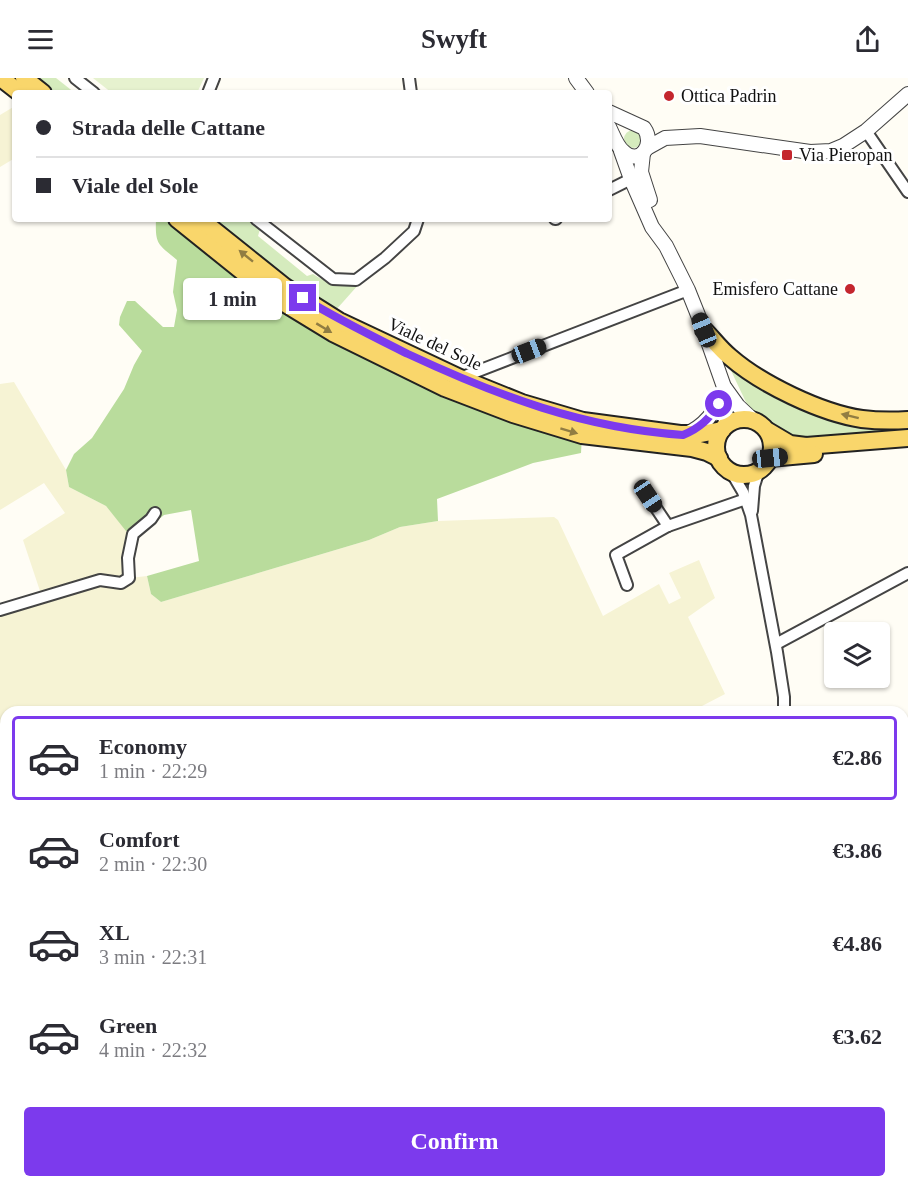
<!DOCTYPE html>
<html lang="en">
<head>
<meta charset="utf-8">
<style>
	body { margin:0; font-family:"Times New Roman",serif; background:#f2f2f3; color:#2b2b33; height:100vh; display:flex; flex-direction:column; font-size:22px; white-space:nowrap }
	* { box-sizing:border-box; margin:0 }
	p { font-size:20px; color:#7c7c81 }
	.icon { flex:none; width:33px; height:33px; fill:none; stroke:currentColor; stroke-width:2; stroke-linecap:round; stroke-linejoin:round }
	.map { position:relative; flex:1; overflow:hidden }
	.side { position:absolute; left:0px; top:628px; width:909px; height:482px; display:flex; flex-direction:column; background:#fff; border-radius:18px 18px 0 0; box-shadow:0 2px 4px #0004 }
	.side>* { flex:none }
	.hud { position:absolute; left:12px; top:12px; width:600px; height:132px; border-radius:6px; box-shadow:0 2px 4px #0004; display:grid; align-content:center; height:132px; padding:0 24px; background:#fff }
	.controls { position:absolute; left:824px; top:544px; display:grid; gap:12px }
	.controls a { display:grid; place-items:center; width:66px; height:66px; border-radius:6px; background:#fff; box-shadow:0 2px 4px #0004; font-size:30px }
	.end { position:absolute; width:27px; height:27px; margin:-14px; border:8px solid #7c3aed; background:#fff; box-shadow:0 0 0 3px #fff }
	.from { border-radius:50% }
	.bubble { position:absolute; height:42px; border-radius:6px; background:#fff; box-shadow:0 2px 4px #0004; font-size:20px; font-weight:700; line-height:42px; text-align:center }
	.car { position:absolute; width:18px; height:36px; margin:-18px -9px; border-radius:8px; box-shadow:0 0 4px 2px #0007; background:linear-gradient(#222 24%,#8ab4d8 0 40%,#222 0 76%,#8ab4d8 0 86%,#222 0) }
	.hud b { display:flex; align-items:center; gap:21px; height:57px; font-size:22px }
	.hud b+b { border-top:2px solid #e1e1e2 }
	.hud i { width:15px; height:15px; background:#2b2b33 }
	ul { padding:10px 0 0; list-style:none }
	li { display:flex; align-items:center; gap:18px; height:84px; margin:0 12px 9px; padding:0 12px; border:3px solid transparent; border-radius:6px }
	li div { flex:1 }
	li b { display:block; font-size:22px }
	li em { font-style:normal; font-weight:700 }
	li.selected { border-color:#7c3aed }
	li>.icon { width:54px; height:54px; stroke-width:1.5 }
	.cta { display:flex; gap:12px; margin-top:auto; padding:12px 24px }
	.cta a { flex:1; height:69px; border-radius:6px; background:#7c3aed; color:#fff; font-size:24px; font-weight:700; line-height:69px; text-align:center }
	header { display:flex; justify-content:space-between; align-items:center; height:78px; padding:0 24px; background:#fff; font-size:27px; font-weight:700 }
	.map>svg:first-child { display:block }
</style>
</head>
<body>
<header><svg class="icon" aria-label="menu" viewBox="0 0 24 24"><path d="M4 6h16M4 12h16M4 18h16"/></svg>Swyft<svg class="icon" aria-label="share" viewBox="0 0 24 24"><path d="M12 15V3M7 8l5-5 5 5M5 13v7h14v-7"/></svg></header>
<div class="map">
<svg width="908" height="1109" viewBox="0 0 908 1109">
	<rect width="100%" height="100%" fill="#fffdf5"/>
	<g fill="#f6f3d4">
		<polygon points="15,28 15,80 0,89 0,37"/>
		<polygon points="14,304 66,392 69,409 106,428 126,452 133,456 130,500 147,498 151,516 161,524 369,462 400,449 438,443 554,439 558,442 603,538 659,506 669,526 681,520 669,495 699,482 715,520 688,539 725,616 702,628 705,634 6,634 6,712 0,701 0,532 42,519 23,462 65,435 44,405 0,432 0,306"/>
		<polygon points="0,964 6,974 6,1104 82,1104 84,1106 89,1104 280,1104 270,1109 0,1109"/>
		<polygon points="908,1046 908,1109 715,1109 722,1104 903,1104 903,1048"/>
		<polygon points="344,1104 528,1104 521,1109 342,1109"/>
	</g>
	<g fill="#d5ebbd">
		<polygon points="32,0 56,0 75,15 51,15"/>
		<circle cx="633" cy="61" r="9"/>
		<path d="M207,141H248L260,151L258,158L307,198L313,196C328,206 341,208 359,206L335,233L272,193Z"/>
		<polygon points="726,282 754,303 908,348 908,350 819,361 784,360 752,337"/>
	</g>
	<path fill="#b9dc9c" d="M156,141H177L274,219L582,357L581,375L533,385L437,421L438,443L400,449L369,462L161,524L151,516L147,498L199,483L191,432L164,437L147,451L126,453L106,428L69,409L66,392L74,376L92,360L124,311L134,287L142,273L119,247L120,239L127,223H135L163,249H174L177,232L173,214L177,182C158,166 155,167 156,141Z"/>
	<polygon fill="#e6f2cf" points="93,0 204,0 197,15 112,15"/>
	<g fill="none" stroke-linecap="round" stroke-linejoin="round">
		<defs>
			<g id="minor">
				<polyline points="75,0 94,15"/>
				<polyline points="409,0 411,15"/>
				<polyline points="208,15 214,0"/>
				<polyline points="866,53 908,114"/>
				<polyline points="609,112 631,101"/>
				<polyline points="256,141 333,201 356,202 385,180 414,153 418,141"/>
				<polyline points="555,141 556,141"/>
				<polyline points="460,300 688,212"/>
				<polyline points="730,392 743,414 751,437 777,574 784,619 784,634"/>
				<polyline points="648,418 668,448"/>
				<polyline points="752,433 754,408 759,392"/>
				<polyline points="627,507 616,477 668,448 746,421"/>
				<polyline points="0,532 100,502 121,505 129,500 128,480 133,456 151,441 155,435"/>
				<polyline points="776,566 908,495"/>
				<polyline points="0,701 6,712"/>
				<polyline points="903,950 908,948"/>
				<polyline points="328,1104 331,1109"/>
			</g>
			<g id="tertiary">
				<polyline points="576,0 587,15"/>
				<path d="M609,34L644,50C656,67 639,88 624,74C617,69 613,57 609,49"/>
				<polyline points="647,70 665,60 700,58 810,74 831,73 843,68 866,53 908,16"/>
				<polyline points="621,73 631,101 652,149 666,168 688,212 704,252 724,309 726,347"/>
				<polyline points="643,75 641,94 650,122"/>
				<polyline points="725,310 738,328 752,341"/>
				<path d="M686,356C705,348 716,334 723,314"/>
				<polyline points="903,883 908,878"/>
				<polyline points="643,1109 650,1104"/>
			</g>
			<g id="primary">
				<polyline points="1,0 20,15"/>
				<polyline points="24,0 43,15"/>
				<polyline points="177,141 274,219 333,255 445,310 513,336 582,357 692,370 707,374 719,380"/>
				<polyline points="200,141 285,209 339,243 460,300 522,325 583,343 680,356 701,356 722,352"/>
				<path d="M704,252C713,261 720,271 730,279C761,306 821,335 862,341C878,343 892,343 908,342"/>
				<circle cx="744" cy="369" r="28"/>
				<polyline points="768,353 790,366 806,368 908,360"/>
				<polyline points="770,380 814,376"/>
			</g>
			<g id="trunk">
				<polyline points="903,842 908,837"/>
				<polyline points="595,1109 602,1104"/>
			</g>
		</defs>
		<use href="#minor" stroke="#444" stroke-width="14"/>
		<use href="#tertiary" stroke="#444" stroke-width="16"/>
		<use href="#primary" stroke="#222" stroke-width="20"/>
		<use href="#trunk" stroke="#222" stroke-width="21"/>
		<use href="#minor" stroke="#fff" stroke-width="10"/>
		<use href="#tertiary" stroke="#fff" stroke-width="14"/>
		<use href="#primary" stroke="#f9d66b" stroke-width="16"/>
		<use href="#trunk" stroke="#f7bc64" stroke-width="18"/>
	</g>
	<defs><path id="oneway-solid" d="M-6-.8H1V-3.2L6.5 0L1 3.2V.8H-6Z" transform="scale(1.5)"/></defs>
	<g fill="#917d42">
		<use href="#oneway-solid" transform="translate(246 178) rotate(-141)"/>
		<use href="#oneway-solid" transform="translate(324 250) rotate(31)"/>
		<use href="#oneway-solid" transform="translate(850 338) rotate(-166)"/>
		<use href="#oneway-solid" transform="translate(569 353) rotate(17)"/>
	</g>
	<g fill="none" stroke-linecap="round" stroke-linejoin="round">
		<path stroke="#7c3aed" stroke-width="8" d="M303,220C337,241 372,258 408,276C498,318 583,350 683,357C700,350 709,341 719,326"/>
	</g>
	<g fill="#c4262e" stroke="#fff" stroke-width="2">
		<circle cx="669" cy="18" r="6"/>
		<rect x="781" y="71" width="12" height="12" rx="3"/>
		<circle cx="850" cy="211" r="6"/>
	</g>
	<g text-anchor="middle" stroke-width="6" stroke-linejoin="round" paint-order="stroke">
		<g font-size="18" fill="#111" stroke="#fff" text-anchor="start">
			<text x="681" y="24">Ottica Padrin</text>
			<text x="799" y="83">Via Pieropan</text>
			<text x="838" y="217" text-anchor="end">Emisfero Cattane</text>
		</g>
		<g font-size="18" fill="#111" stroke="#fff">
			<text transform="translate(435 266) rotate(25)" y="6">Viale del Sole</text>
		</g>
	</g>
</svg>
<div class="controls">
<a><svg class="icon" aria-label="layers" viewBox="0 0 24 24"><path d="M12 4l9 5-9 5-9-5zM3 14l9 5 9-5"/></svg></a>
</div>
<i class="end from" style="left:719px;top:326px"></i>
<i class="end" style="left:303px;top:220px"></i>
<div class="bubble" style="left:183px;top:200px;width:99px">1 min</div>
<i class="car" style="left:704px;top:252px;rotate:338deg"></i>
<i class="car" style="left:529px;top:273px;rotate:69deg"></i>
<i class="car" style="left:770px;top:380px;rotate:84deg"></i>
<i class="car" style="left:648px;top:418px;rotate:146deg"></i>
<div class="hud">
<b><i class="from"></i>Strada delle Cattane</b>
<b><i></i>Viale del Sole</b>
</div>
<section class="side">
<ul>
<li class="selected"><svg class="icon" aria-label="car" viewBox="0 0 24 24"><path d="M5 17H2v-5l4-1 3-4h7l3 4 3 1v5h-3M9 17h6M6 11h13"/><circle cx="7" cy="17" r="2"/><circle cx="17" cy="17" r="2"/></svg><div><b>Economy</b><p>1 min · 22:29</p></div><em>€2.86</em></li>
<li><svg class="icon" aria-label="car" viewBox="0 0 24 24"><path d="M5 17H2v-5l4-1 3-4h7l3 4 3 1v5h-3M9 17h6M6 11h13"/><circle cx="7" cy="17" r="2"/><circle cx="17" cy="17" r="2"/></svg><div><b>Comfort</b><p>2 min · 22:30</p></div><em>€3.86</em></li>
<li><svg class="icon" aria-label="car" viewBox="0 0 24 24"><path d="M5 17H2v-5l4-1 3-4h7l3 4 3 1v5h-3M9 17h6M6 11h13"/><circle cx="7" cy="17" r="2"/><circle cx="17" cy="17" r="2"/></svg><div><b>XL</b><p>3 min · 22:31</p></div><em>€4.86</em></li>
<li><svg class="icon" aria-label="car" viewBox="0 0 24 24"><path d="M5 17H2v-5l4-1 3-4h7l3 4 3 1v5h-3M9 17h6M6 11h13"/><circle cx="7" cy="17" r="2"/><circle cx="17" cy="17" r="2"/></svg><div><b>Green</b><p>4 min · 22:32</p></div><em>€3.62</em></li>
</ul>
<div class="cta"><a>Confirm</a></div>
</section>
</div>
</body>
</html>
